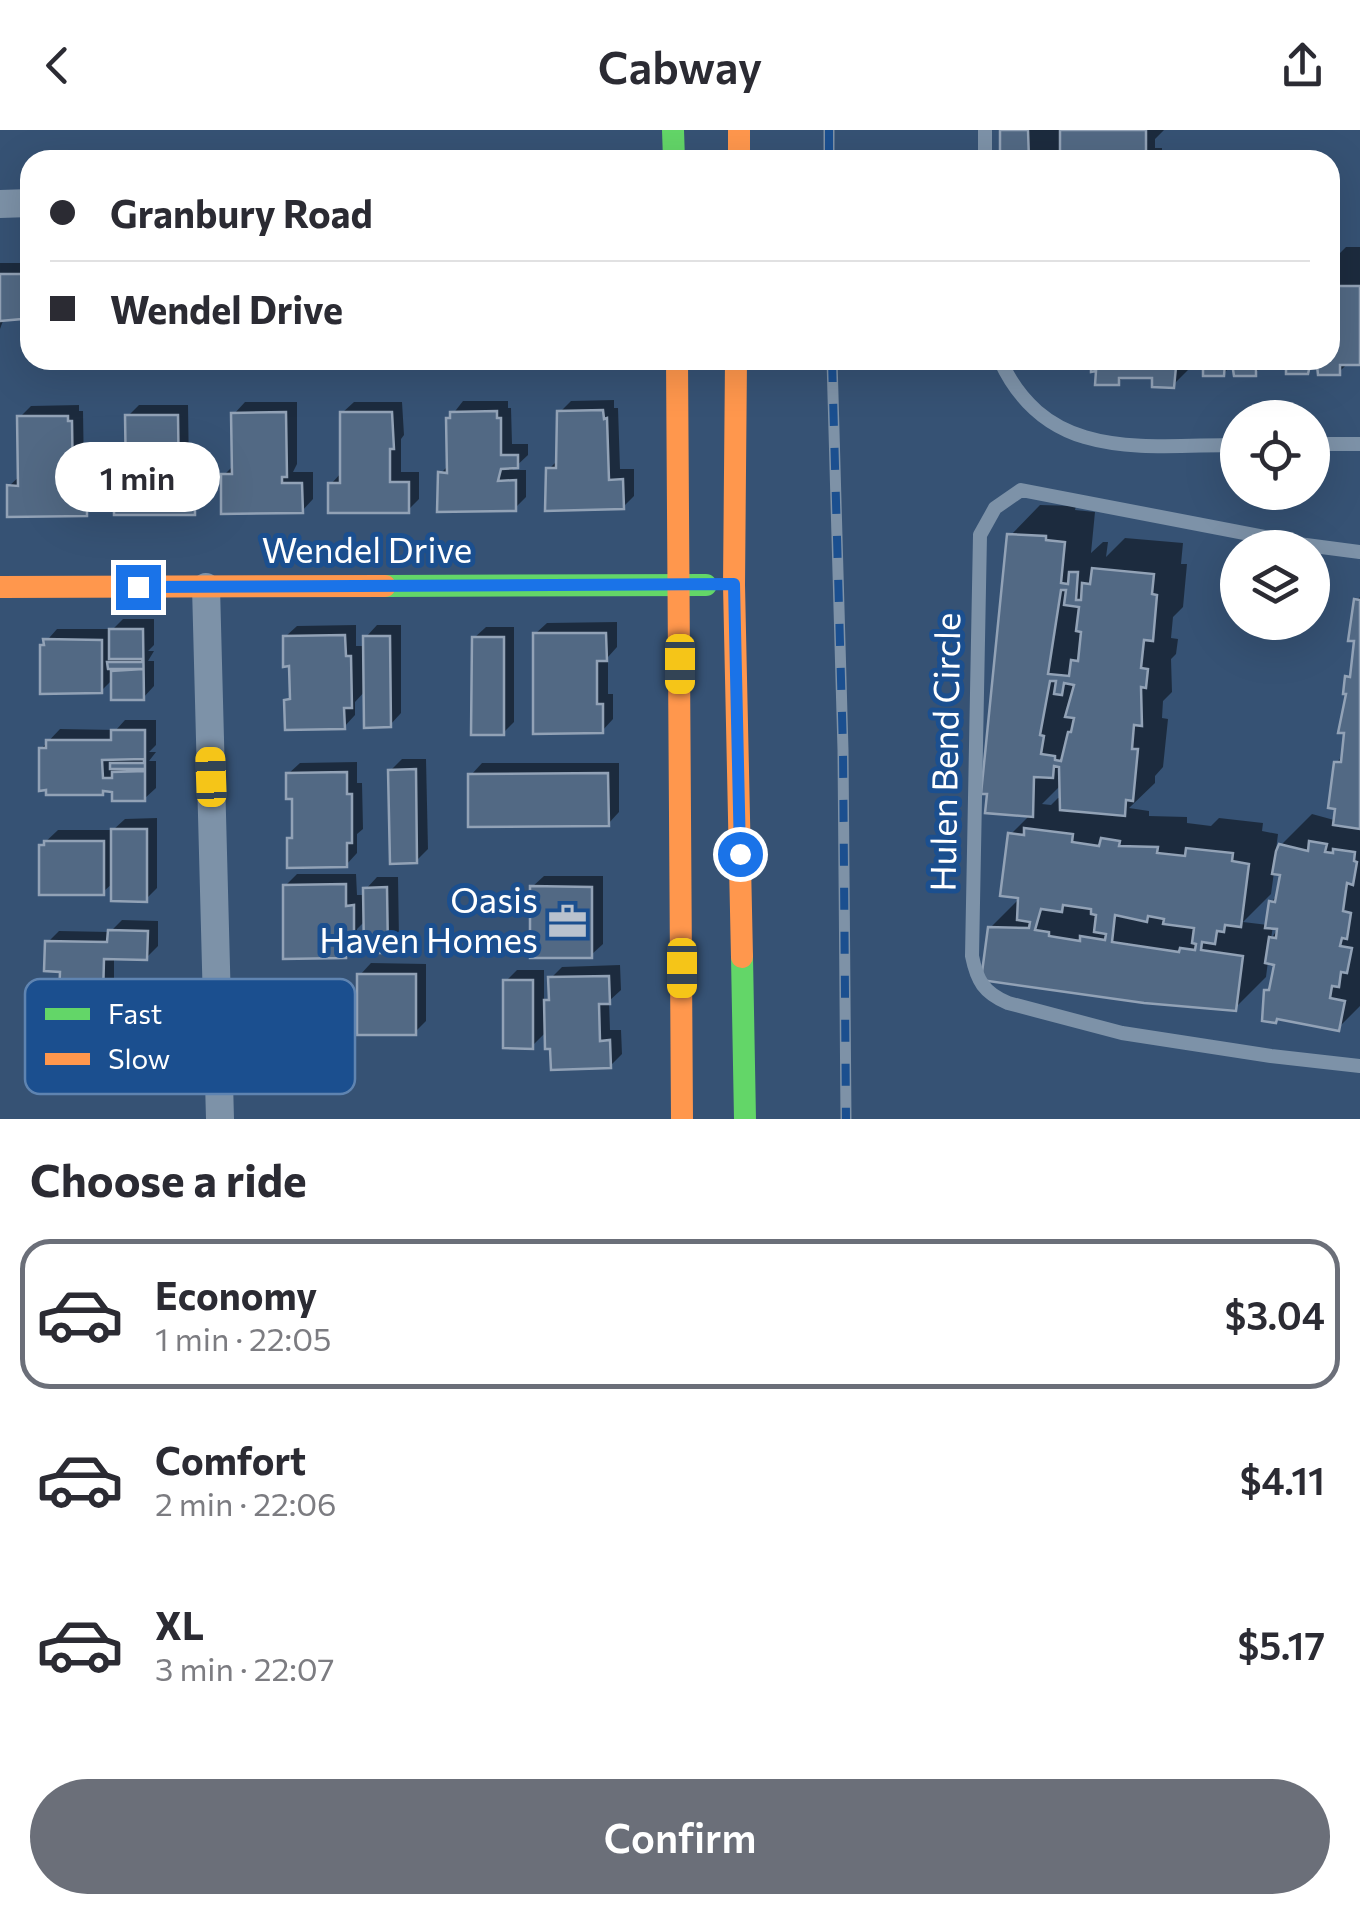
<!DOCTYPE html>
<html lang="en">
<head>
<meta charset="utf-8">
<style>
	body { margin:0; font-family:Commissioner,sans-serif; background:#f7f7f7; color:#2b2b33; height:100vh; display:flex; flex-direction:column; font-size:38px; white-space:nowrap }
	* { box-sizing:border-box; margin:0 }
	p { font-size:32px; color:#7c7c81 }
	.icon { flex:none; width:55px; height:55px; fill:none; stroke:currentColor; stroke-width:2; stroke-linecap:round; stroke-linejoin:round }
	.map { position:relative; height:989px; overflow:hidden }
	.sheet { display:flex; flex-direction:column; background:#fff; flex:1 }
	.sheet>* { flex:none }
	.top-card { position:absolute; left:20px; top:20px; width:1320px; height:220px; border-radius:30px; box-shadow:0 10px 40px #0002; display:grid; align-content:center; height:220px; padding:0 30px; background:#fff }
	.buttons { position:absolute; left:1220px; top:270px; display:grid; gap:20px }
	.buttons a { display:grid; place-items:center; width:110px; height:110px; border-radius:50%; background:#fff; box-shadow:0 10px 40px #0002; font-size:50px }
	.end { position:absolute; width:45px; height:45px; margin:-22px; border:12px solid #1a73e8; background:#fff; box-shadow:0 0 0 5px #fff }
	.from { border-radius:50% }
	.bubble { position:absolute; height:70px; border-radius:35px; background:#fff; box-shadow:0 10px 40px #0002; font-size:32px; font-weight:600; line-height:70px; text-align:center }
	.car { position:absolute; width:30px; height:60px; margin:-30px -15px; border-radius:12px; box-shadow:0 0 8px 2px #0007; background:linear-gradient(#f5c518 24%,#345 0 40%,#f5c518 0 76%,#345 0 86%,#f5c518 0) }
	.top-card b { display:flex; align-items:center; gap:35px; height:95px; font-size:38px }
	.top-card b+b { border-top:2px solid #e1e1e2 }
	.top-card i { width:25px; height:25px; background:#2b2b33 }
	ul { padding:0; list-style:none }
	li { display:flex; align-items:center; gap:30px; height:150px; margin:0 20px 15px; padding:0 10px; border:5px solid transparent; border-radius:30px }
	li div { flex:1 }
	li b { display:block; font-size:38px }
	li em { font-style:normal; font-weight:600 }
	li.active { border-color:#6b6f79 }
	li>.icon { width:90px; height:90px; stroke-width:1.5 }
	h2 { padding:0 30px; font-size:45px; line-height:120px }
	.cta { display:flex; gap:20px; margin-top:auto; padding:20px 30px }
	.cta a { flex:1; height:115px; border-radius:60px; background:#6b6f79; color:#fff; font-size:40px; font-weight:600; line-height:115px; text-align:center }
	header { display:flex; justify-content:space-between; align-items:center; height:130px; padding:0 30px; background:#fff; font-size:45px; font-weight:600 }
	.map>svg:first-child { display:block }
</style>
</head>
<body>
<header><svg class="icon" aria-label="back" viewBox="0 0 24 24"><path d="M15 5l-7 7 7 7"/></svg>Cabway<svg class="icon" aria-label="share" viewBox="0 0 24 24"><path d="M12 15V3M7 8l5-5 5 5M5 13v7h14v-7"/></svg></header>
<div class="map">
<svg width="1360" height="989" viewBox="0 0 1360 989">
	<rect width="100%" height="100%" fill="#365274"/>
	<g fill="#0007" fill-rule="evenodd">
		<polygon points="1002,0 1164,0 1155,9 1155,18 1162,18 1162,23 1175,21 1175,30 1003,30"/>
		<polygon points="1346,117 1360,117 1360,232 1349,232 1339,242 1319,230 1330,230 1330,126 1337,126"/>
		<polygon points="0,133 30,133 30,178 21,187 4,188 0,199"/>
		<polygon points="1082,230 1318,230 1306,242 1289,234 1265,234 1255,243 1235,232 1223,244 1205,235 1193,235 1173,255 1154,246 1125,246 1118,252 1098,239 1094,231"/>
		<polygon points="614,270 614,278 618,278 620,339 634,339 634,366 623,377 549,339 559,329 560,282 571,271"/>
		<polygon points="463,271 508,271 508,278 511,278 512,314 528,314 528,325 512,340 526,340 526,367 515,378 441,343 449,335 449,289"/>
		<polygon points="245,272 297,272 297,334 293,342 313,342 313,369 302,381 224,345 234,335 234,284"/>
		<polygon points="354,272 402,272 404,305 401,309 401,342 419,342 419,369 408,380 331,354 342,342 342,283"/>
		<polygon points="79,275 79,281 83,281 84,344 97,344 97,372 86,383 9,356 21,345 20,287 31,276"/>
		<polygon points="139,275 188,275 189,343 206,343 206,371 194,382 116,355 128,343 128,286"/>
		<path d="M1040,375L1076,376L1075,380L1095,382L1091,423L1103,412H1108L1106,427L1125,408L1183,413L1181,434H1187L1183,477L1173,487L1171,508L1178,509L1176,524L1171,529L1172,562L1163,571L1162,588L1168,589L1163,637L1155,646V653L1129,678L1149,681V686L1187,687V693L1211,696L1219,688L1263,693L1262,701L1278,704L1276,720L1312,684L1334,690L1337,687L1336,633L1344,625L1349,562L1347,548L1353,542L1356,471L1360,467V876L1338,898L1266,861L1273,854L1276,833L1268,831L1266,847L1235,878L990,798L1022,766L1010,705L1031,684L1010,406ZM1062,654V668H1058L1051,675L1042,674ZM1274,742L1282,743L1279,764L1271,772L1268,795L1243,792L1271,764ZM1273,796L1279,797L1271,809Z"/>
		<polygon points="123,489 154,489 154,515 148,521 154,521 148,531 154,531 154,556 143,568 112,550 101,561 42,516 57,499 113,499"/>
		<polygon points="617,492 617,517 608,527 608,564 613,564 613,589 602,601 535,504 547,493"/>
		<polygon points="356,495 356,516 366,516 366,507 377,495 401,495 401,583 390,595 366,560 355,572 355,585 344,597 287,571 292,565 292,534 285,507 297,496"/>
		<polygon points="486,497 514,497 514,592 503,603 474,508"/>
		<polygon points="125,590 156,590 156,615 149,622 156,622 149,631 156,631 156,658 144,669 114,659 102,662 41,619 60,599 116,600"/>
		<polygon points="402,629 426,629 428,719 416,731 390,641"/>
		<polygon points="357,632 357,653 362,653 363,699 357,704 357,723 346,735 290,709 295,704 294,667 288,644 300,633"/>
		<polygon points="482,633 619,633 619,682 608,694 471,645"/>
		<polygon points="157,688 157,758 146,769 114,752 103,762 41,716 58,700 113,700 125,689"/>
		<polygon points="297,744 356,744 357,765 366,765 366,759 377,747 398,747 399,809 387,820 366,790 357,799 357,814 345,826 285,756"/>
		<polygon points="544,746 603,746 603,814 591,825 532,757"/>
		<polygon points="122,790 158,791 158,816 146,828 114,827 114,851 102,863 62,840 48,812 59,801 110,802"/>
		<polygon points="371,833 426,834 426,891 415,902 360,845"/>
		<polygon points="620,835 621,860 609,871 610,900 621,900 622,924 610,936 547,901 532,916 506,851 517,840 544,840 544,874 551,866 551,848 562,837"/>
	</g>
	<g fill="#526984" stroke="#92a2b6" stroke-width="2.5" fill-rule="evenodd">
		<polygon points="1000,0 1028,0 1029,30 1000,30"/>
		<polygon points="1060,0 1146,0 1146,22 1125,22 1125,30 1051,30 1051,24 1060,24"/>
		<polygon points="0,144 22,144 22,189 0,191"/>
		<polygon points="1330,147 1337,147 1336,156 1360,156 1360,235 1340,235 1340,245 1318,245 1317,235 1310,235 1308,244 1286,244 1286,236 1256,236 1256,246 1234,246 1232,233 1225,233 1224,246 1203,246 1203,237 1176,237 1174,258 1152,257 1152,248 1119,248 1119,255 1095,255 1096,241 1091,242 1091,233 1080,233 1080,230 1330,230"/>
		<polygon points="603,280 604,289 607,288 609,350 623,349 624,379 545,381 546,338 556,338 557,281"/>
		<polygon points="497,281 497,288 501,288 501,325 518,325 518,338 501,339 498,351 516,350 516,381 437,382 438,342 447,343 446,288 450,288 450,282"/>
		<polygon points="286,282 287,347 282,347 282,353 302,353 303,383 221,384 221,344 232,344 231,283"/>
		<polygon points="340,282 392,282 394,319 390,319 390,352 409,352 409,383 328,383 328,353 340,353"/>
		<polygon points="125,285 178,285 179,354 195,354 195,385 114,385 114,354 130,354 130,349 126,349"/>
		<polygon points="17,286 68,286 68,291 72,291 73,355 87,354 87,386 7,387 7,355 18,356"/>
		<path d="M1007,404L1046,406V410L1065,412L1061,453L1068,454L1069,442H1078L1076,470H1081L1082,453L1090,454L1092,438L1154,444L1152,464L1157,465L1153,511L1144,510L1141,538L1148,539L1146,558L1141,557L1142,596L1134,595L1132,619H1138L1133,671L1126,670L1125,686L1060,680L1059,637L1054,636L1053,648L1034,647L1033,687L985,683L987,664H981ZM1061,460H1066L1064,475L1079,477L1076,501L1081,502L1078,531L1071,530L1069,546L1048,544ZM1050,551H1056L1054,564L1062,565L1064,553L1074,555L1065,587L1074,588L1071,602H1068L1061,631L1055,630V626L1041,624L1044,606L1040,605Z"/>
		<polygon points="1354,469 1360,470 1360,699 1333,695 1335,679 1328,678 1334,632 1341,632 1344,603 1338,603 1346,564 1343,564 1345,546 1350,547 1354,511 1348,511"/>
		<polygon points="109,499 143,499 144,570 111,570 111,541 143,539 108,539 107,532 143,532 142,529 109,529"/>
		<polygon points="533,503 606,503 607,531 597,531 597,574 603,574 603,603 533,604"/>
		<polygon points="345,505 346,526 351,526 352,578 344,578 345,599 285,600 284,570 290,569 289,536 283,537 283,506"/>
		<polygon points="363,506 390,506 391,597 364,598"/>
		<polygon points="472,507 504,507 504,605 471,605"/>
		<polygon points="43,509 102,510 102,563 40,564 40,515 44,515"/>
		<path d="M111,600H145V671H112V662L103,661V665H46V660L39,661V618H46V610H111ZM144,629V633H110V639H143L144,641L112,642V648H103L102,630Z"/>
		<polygon points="416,639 417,733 390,734 388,640"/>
		<polygon points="347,642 347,664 352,664 352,713 347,713 347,737 287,738 287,708 292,708 292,669 286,669 286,643"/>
		<polygon points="608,643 609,696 468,697 468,644"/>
		<path d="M1024,698L1073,704L1072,712L1099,716L1101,708L1120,711L1119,716L1158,717L1157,723L1185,726L1186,718L1233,723L1232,731L1249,734L1241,797L1225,795L1224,802L1217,801L1215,814L1202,812L1201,820L1243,826L1236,881L1144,873L981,850L988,797L1029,798L1030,792L1017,790L1018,768L1000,766L1008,703L1024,705ZM1063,775L1091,779V784L1096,785L1094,802L1106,804L1105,810L1080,806V811L1049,806V802L1035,800L1041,779L1062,782ZM1115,785L1147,792L1148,786L1164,789L1163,794L1194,798L1192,813L1196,814L1195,820L1180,818L1179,822L1112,812Z"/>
		<polygon points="111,699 147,699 147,772 111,771"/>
		<polygon points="44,711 104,711 104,765 39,765 39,715 44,715"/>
		<polygon points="1309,711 1327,714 1325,722 1333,723 1333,719 1355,722 1354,731 1357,732 1353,755 1347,753 1343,781 1351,783 1347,809 1342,808 1340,816 1352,818 1347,843 1341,842 1339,857 1332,856 1330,868 1345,871 1339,901 1277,889 1276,893 1262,891 1264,860 1269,860 1274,835 1265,833 1269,807 1276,808 1277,799 1265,798 1269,771 1275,772 1280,745 1272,744 1276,721 1279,714 1308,721"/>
		<polygon points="346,754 346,776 354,775 354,805 346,805 346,828 283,829 283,755"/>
		<polygon points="530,756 592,757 592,828 530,828"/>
		<polygon points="387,757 388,823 364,823 363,758"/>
		<polygon points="108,800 148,801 147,830 104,829 103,866 59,865 60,842 44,841 45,811 107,812"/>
		<rect x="357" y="844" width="59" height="61"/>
		<polygon points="609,846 610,874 599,874 600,911 610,910 611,938 551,940 550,919 545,919 544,870 549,870 548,847"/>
		<polygon points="503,850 533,850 533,919 503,918"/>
	</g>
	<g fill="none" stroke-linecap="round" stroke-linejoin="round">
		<g stroke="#7d92a8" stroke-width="14">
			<polyline points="985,0 985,30"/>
			<path d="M1000,230C1047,333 1143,315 1238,315"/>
			<polyline points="1312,314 1360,314"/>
			<path d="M1360,422L1306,415L1021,360L995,378L980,405L972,826C977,851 984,863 1008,873L1122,903L1271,926L1360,936"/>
		</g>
		<g stroke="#7d92a8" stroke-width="28">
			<polyline points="0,74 30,73"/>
			<polyline points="206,457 220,989"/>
		</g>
		<g stroke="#63d668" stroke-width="22">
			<polyline points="673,0 674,30"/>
			<polyline points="385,456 706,455"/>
			<polyline points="742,827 745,989"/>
		</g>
		<g stroke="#ff974d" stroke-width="22">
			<polyline points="739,0 739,30"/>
			<polyline points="677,230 682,989"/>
			<polyline points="736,230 734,455 742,827"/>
			<polyline points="0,457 385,456"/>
		</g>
		<defs>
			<g id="rail">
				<polyline points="829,0 829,30"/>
				<polyline points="832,230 843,620 846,989"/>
			</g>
		</defs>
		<use href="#rail" stroke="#7e92a7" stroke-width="11"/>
		<use href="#rail" stroke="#1b4f8f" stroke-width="8" stroke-dasharray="22" stroke-linecap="butt"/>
	</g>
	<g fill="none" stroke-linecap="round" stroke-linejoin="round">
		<polyline stroke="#1a73e8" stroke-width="12" points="138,457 734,454 740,724"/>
	</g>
	<defs>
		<symbol id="office-bare" viewBox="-9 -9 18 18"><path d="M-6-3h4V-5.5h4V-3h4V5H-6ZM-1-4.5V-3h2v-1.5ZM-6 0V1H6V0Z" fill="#b9c2ce" stroke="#1b4f8f" stroke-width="2.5" paint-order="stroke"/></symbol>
	</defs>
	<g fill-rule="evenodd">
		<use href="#office-bare" x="540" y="764" width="55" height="55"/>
	</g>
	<g text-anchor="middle" stroke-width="10" stroke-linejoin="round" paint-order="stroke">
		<g font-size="35" fill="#fff" stroke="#1b4f8f">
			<text x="367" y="433">Wendel Drive</text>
			<text transform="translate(946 622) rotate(-89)" y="12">Hulen Bend Circle</text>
		</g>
		<g font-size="35" fill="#fff" stroke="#1b4f8f" text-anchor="end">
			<text x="538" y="783">Oasis<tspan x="538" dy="40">Haven Homes</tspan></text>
		</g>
	</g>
	<rect x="25" y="849" width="330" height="115" rx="15" fill="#1b4f8f" stroke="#5f84b1" stroke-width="2.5"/>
	<rect x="45" y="878" width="45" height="12" fill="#63d668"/>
	<rect x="45" y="923" width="45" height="12" fill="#ff974d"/>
	<g font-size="28" fill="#fff">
		<text x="108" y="894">Fast</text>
		<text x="108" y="939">Slow</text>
	</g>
</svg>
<div class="buttons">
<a><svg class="icon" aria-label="locate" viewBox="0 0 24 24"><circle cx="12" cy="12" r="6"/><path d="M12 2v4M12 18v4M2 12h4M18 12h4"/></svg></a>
<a><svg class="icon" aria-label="layers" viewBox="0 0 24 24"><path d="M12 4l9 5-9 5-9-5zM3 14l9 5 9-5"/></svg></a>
</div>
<i class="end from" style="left:740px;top:724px"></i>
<i class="end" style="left:138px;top:457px"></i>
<div class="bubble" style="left:55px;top:312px;width:165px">1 min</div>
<i class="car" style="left:680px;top:534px;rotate:180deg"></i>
<i class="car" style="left:211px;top:647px;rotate:358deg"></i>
<i class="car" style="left:682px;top:838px;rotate:180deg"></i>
<div class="top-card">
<b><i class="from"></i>Granbury Road</b>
<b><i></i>Wendel Drive</b>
</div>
</div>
<section class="sheet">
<h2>Choose a ride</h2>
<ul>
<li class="active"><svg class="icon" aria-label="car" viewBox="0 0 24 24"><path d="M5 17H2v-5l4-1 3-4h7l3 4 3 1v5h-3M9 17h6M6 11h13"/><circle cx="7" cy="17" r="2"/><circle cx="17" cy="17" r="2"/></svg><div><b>Economy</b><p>1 min · 22:05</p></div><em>$3.04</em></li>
<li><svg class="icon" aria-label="car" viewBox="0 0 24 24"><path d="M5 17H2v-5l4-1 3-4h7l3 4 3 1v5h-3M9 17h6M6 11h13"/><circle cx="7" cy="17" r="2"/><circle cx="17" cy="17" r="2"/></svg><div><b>Comfort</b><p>2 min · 22:06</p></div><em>$4.11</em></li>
<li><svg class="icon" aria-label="car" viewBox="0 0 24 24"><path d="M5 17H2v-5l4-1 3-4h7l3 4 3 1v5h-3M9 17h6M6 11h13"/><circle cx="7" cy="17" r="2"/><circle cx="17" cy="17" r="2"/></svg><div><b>XL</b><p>3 min · 22:07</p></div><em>$5.17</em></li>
</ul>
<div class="cta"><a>Confirm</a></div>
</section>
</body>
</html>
